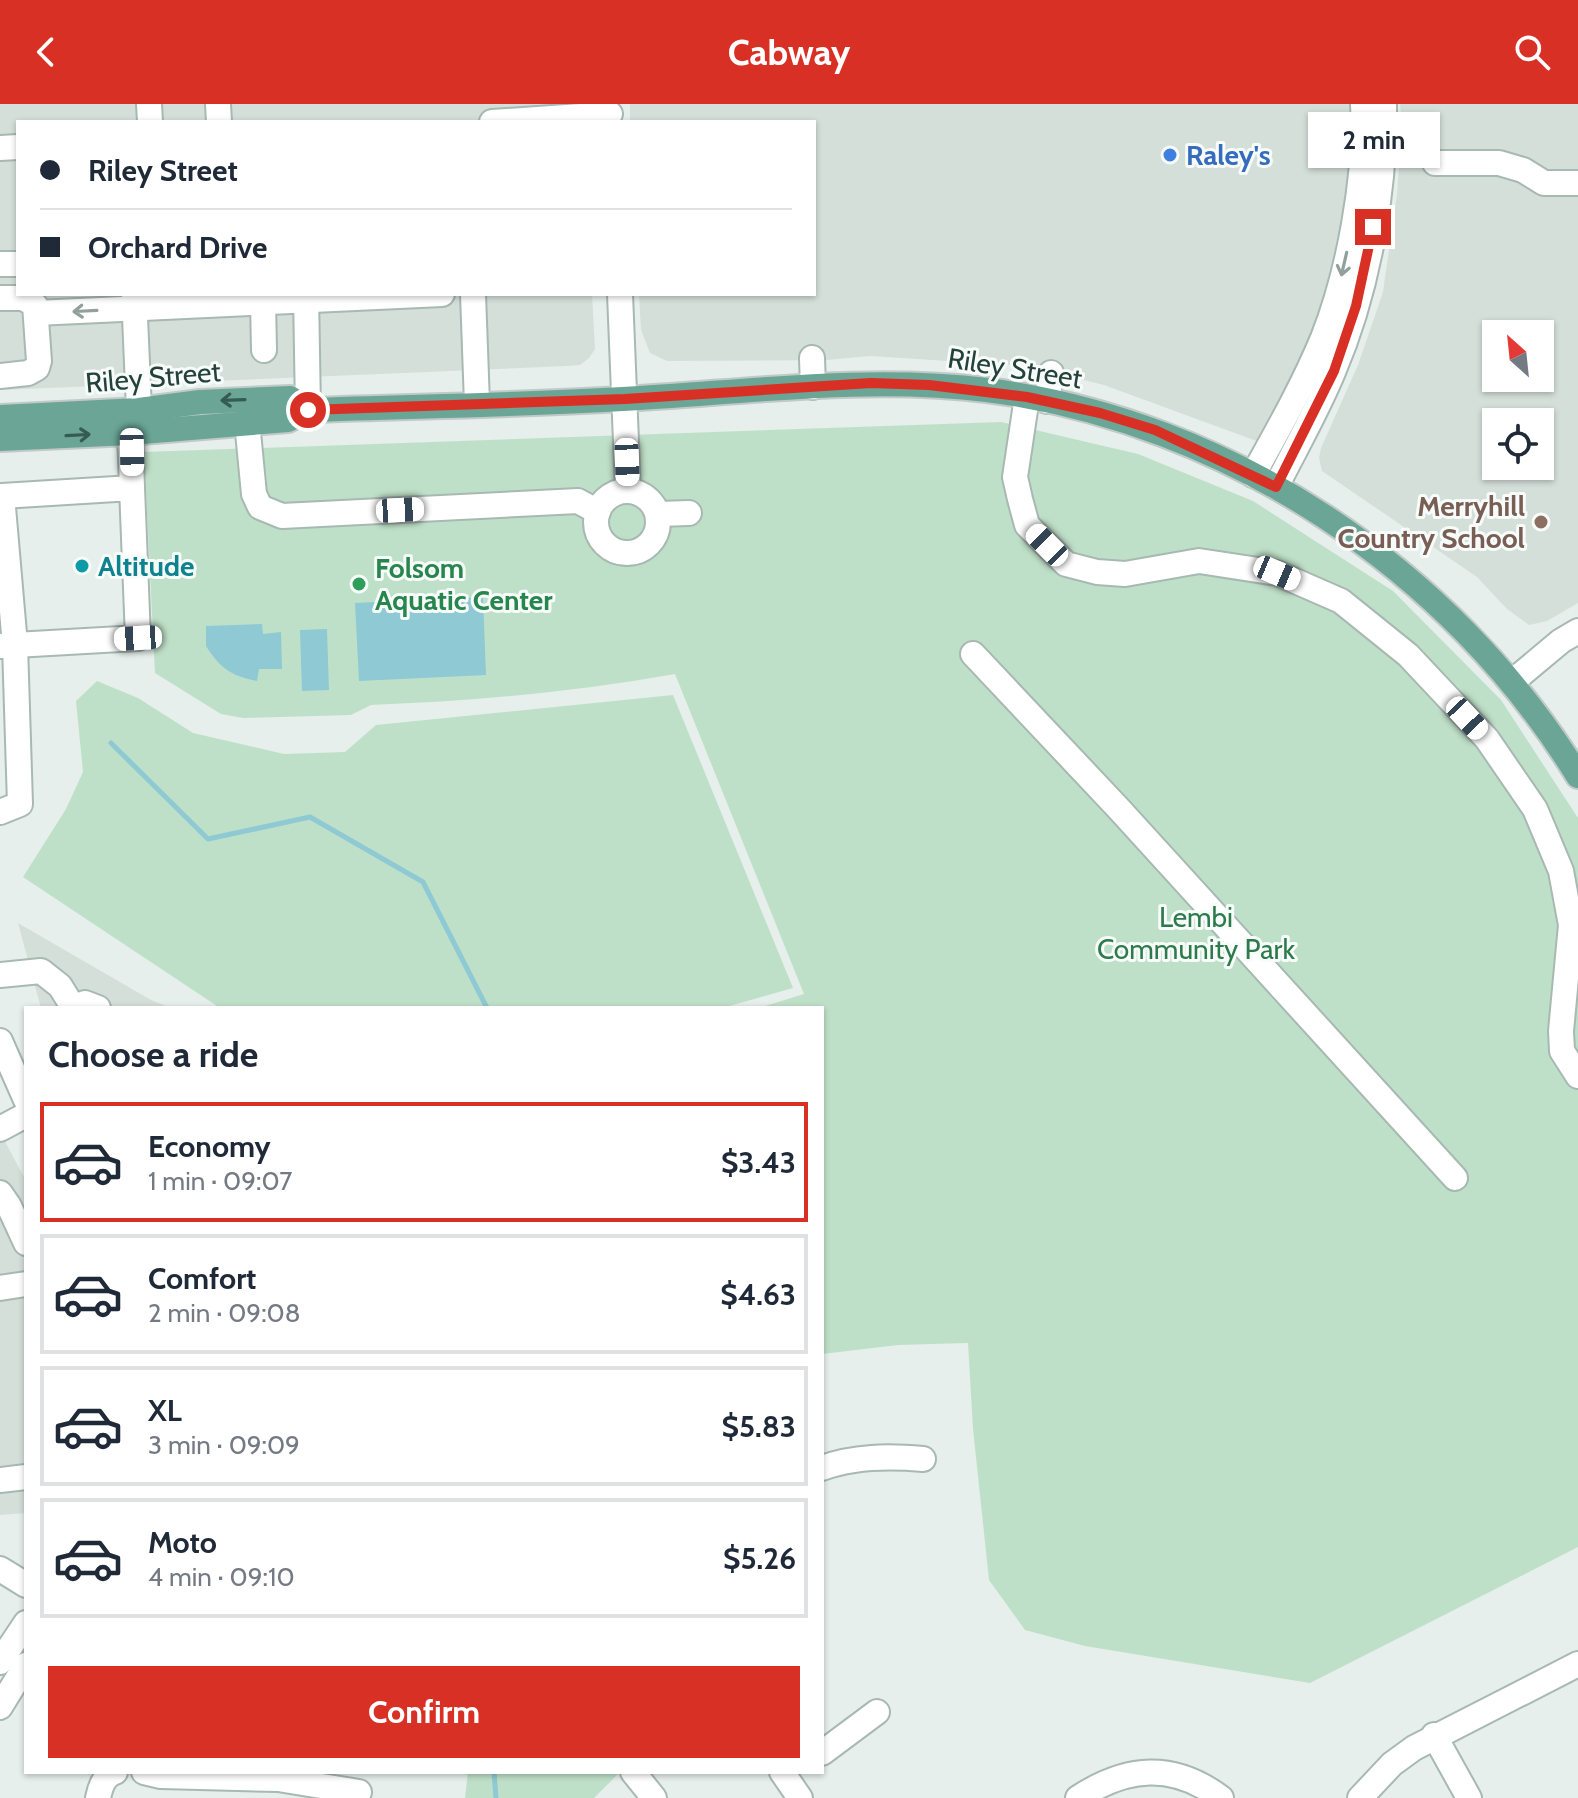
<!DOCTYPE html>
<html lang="en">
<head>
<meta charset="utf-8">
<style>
	body { margin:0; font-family:Cabin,sans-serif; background:#f6f6f7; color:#1f2937; height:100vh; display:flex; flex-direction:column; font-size:30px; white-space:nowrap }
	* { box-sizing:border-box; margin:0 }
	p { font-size:26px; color:#747a83 }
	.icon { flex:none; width:44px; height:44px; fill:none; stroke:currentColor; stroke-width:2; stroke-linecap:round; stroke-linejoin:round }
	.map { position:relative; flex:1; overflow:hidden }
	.panel { position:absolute; left:24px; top:902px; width:800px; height:768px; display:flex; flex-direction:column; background:#fff; border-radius:0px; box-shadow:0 2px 6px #0004 }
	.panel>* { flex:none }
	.top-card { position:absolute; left:16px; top:16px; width:800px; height:176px; border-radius:0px; box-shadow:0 2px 6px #0004; display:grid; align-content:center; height:176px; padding:0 24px; background:#fff }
	.needle { width:52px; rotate:333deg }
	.fabs { position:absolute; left:1482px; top:216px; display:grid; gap:16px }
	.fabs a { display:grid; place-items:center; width:72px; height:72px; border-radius:0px; background:#fff; box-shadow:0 2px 6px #0004; font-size:40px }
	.end { position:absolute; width:36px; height:36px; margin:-18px; border:10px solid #d93025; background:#fff; box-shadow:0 0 0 4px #fff }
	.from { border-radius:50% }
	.bubble { position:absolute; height:56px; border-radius:0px; background:#fff; box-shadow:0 2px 6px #0004; font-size:26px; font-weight:700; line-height:56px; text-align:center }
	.car { position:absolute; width:24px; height:48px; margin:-24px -12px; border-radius:10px; box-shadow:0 0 6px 2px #0007; background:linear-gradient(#fff 24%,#345 0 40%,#fff 0 76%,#345 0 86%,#fff 0) }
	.top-card b { display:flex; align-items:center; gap:28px; height:76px; font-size:30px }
	.top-card b+b { border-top:2px solid #e0e1e3 }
	.top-card i { width:20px; height:20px; background:#1f2937 }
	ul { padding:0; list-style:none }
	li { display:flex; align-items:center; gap:24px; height:120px; margin:0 16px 12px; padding:0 8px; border:4px solid #e0e1e3; border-radius:0px }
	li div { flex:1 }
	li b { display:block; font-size:30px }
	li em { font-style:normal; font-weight:700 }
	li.current { border-color:#d93025 }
	li>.icon { width:72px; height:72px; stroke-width:1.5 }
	h2 { padding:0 24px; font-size:36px; line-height:96px }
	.primary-button { display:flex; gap:16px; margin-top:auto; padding:16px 24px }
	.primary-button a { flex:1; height:92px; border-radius:0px; background:#d93025; color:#fff; font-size:32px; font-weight:700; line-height:92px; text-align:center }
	header { display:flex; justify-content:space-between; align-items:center; height:104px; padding:0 24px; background:#d93025; color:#fff; font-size:36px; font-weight:700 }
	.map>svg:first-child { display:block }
</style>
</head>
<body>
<header><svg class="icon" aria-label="back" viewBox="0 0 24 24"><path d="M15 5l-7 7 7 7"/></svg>Cabway<svg class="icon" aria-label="search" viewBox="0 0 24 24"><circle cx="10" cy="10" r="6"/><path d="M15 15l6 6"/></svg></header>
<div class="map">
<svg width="1578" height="1694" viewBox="0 0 1578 1694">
	<rect width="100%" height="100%" fill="#e6efeb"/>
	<g fill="#d4dfda" fill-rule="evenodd">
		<polygon points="0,0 580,0 581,18 18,18 18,190 592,190 595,245 589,254 580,261 567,262 0,286"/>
		<polygon points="630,0 1349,0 1349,85 1326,183 1306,245 1262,339 1104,281 1027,262 870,252 827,256 667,257 650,249 641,226 639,190 814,190 814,18 630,18"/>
		<path d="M1400,0H1578V499L1547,517L1529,521L1507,505L1477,473L1322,367L1319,354L1321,344L1358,261L1383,188L1397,90L1402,20ZM1496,230H1540V274H1496ZM1496,318H1540V362H1496Z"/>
		<polygon points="18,819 151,896 171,904 41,904"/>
		<polygon points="0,1028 26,1077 26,1409 0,1411"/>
	</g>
	<g fill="#bfe0c8">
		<path d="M1001,318L1138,350L1253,397L1393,487L1501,596L1578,714V1443L1310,1579L1085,1542L1025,1526L989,1476L973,1325L968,1239L898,1241L822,1250V904H759L804,890L675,570C574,588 474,597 371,601L351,611L243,614L221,610L155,569L144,348Z"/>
		<polygon points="97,577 138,594 193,629 284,650 345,648 376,621 673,591 793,884 722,904 220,904 23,773 66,705 83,668 76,597"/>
		<polygon points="468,1668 615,1668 618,1670 594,1694 465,1694"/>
	</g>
	<g fill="#8ec9d4">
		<polygon points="483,493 486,571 359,577 355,499"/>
		<path d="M262,520L263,530L281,528L282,565H259L257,577C231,572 220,564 206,542V522Z"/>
		<polygon points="327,525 329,586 302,587 300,526"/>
	</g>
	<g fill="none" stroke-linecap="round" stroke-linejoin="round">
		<g stroke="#8ec9d4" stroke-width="5">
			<polyline points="111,639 208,735 310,713 423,778 487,904"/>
			<polyline points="494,1668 496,1694"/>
		</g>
		<defs>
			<g id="minor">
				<polyline points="149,0 150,18"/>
				<polyline points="218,0 219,18"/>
				<polyline points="492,18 610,10"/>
				<polyline points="0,44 18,43"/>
				<polyline points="1435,59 1499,59 1523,66 1544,79 1578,79"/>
				<polyline points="0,160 18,160"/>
				<polyline points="134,190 139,306"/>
				<polyline points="306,190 308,306"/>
				<polyline points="473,190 477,300"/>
				<polyline points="620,190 628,387"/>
				<polyline points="0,194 23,194 35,201 39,257 37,264 28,269 0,272"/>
				<polyline points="263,198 264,246"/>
				<polyline points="36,209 442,190"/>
				<polyline points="812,254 813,283"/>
				<polyline points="1027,293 1015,373 1020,395 1027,421 1066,460 1097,468 1125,470 1199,457 1277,469 1341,497 1408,551 1487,635 1535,705 1561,767 1571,821 1561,927 1562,947 1578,972"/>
				<polyline points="1047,297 1051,269"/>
				<polyline points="247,318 254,390 260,403 282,412 578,397 598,408"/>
				<polyline points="130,329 132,384"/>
				<path d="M1253,371C1278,326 1303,282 1323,234C1349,168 1367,71 1363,0"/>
				<path d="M1276,383C1295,345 1317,307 1333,268C1368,186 1385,89 1384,0"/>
				<polygon points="132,384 138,534 15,541 2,392"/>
				<circle cx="627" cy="418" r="31"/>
				<polyline points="658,410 689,409"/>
				<polyline points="0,542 15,541 20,700 0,708"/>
				<polyline points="973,550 1119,705 1455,1074"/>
				<polyline points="1512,578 1561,537 1578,527"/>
				<polyline points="0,871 41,867 60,882 73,903"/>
				<polyline points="72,904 85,899 98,904"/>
				<polyline points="0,937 26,996"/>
				<polyline points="0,1025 26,1011"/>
				<polyline points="0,1089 9,1102 26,1139"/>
				<polyline points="0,1184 26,1180"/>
				<path d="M822,1364C854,1352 889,1352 923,1355"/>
				<polyline points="0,1376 26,1373"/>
				<polyline points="0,1465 26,1481"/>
				<polyline points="0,1558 26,1519"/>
				<polyline points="0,1603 26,1561"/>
				<polyline points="1434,1631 1469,1694"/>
				<polyline points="822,1649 877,1608"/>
				<polyline points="144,1668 161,1672 278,1675 359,1688"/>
				<polyline points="633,1668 654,1694"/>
				<polyline points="782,1668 800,1694"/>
				<path d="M98,1694C100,1684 104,1671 115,1668"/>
				<path d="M1078,1694C1127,1662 1173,1658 1221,1694"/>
				<polyline points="1360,1694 1392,1660 1414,1644 1578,1560"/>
			</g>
			<g id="major">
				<polyline points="0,313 139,306 200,298 290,294 308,306"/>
				<path d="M0,335L130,329L288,316L308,306C418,302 530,301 640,294C755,287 872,272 987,286C1228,317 1451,465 1578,672"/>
			</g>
		</defs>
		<use href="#minor" stroke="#a8b8b2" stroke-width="28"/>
		<use href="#major" stroke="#c2cac8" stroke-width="28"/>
		<use href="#minor" stroke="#fff" stroke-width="24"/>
		<use href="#major" stroke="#6aa596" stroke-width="24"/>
	</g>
	<defs><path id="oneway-shaft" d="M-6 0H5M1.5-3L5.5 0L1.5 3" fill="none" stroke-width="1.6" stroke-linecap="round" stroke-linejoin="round" transform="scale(2)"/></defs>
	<g stroke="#92a09c">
		<use href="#oneway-shaft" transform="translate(1344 160) rotate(103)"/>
		<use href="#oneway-shaft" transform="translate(85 207) rotate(177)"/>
	</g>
	<g stroke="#365b51">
		<use href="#oneway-shaft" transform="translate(233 296) rotate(178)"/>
		<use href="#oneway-shaft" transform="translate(78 331) rotate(-3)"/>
	</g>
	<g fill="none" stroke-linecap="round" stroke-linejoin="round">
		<polyline stroke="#d93025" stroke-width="10" points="308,306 625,295 871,279 929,281 1027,293 1100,309 1155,326 1276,383 1334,267 1356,202 1373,123"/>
	</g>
	<circle fill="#3f7fe0" stroke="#f7fbf9" stroke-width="3" cx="1170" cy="51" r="8"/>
	<circle fill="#8d6e63" stroke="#f7fbf9" stroke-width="3" cx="1541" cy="418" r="8"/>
	<circle fill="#0f9aa8" stroke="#f7fbf9" stroke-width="3" cx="82" cy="462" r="8"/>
	<circle fill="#2e9e5b" stroke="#f7fbf9" stroke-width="3" cx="359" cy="480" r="8"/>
	<g text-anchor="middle" stroke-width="6" stroke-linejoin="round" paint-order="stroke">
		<g font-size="28" font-weight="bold" fill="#366cbe" stroke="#f7fbf9" text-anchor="start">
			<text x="1186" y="61">Raley's</text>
		</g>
		<g font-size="28" fill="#24423a" stroke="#f7fbf9">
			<text transform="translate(1015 264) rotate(9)" y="10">Riley Street</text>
			<text transform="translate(153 273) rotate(-5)" y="10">Riley Street</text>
		</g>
		<g font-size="28" font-weight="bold" fill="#785e54" stroke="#f7fbf9" text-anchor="end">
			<text x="1525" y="412">Merryhill<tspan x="1525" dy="32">Country School</tspan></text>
		</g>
		<g font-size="28" font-weight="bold" fill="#0d838f" stroke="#f7fbf9" text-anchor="start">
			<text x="98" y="472">Altitude</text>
		</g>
		<g font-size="28" font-weight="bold" fill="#27864d" stroke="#f7fbf9" text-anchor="start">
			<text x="375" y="474">Folsom<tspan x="375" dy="32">Aquatic Center</tspan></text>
		</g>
		<g font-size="28" fill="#2d7a4b" stroke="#f7fbf9">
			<text x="1196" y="823">Lembi<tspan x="1196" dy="32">Community Park</tspan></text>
		</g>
	</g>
</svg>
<div class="fabs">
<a><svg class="needle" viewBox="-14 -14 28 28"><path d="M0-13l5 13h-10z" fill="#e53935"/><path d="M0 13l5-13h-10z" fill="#747a83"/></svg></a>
<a><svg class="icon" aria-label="locate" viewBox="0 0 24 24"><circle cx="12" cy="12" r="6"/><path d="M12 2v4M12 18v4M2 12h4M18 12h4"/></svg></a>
</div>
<i class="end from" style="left:308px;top:306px"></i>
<i class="end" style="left:1373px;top:123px"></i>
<div class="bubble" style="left:1308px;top:8px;width:132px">2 min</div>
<i class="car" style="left:132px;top:348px;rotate:179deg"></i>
<i class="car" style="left:627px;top:358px;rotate:178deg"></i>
<i class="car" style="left:400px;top:406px;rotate:87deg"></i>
<i class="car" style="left:1047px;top:441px;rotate:315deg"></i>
<i class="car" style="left:1277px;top:469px;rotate:113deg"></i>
<i class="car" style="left:138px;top:534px;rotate:267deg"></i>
<i class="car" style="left:1467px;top:614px;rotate:137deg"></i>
<div class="top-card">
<b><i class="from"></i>Riley Street</b>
<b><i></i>Orchard Drive</b>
</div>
<section class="panel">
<h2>Choose a ride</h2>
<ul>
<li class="current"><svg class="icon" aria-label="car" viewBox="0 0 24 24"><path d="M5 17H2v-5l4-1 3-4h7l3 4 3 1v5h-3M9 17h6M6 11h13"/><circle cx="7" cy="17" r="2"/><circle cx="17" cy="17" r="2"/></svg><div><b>Economy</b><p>1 min · 09:07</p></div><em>$3.43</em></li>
<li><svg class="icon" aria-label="car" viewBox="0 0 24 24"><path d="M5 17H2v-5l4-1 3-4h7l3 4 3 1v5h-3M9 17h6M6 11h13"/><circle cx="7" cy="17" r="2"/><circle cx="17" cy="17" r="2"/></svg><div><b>Comfort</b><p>2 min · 09:08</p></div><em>$4.63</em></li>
<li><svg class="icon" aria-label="car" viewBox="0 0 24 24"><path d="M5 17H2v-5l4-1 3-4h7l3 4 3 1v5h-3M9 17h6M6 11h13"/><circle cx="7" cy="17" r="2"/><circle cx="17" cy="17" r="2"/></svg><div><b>XL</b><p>3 min · 09:09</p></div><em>$5.83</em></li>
<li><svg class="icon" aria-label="car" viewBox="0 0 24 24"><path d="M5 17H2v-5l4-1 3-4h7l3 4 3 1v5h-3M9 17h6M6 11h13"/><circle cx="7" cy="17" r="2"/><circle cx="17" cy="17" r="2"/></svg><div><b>Moto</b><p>4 min · 09:10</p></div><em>$5.26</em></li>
</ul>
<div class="primary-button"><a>Confirm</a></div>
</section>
</div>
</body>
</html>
